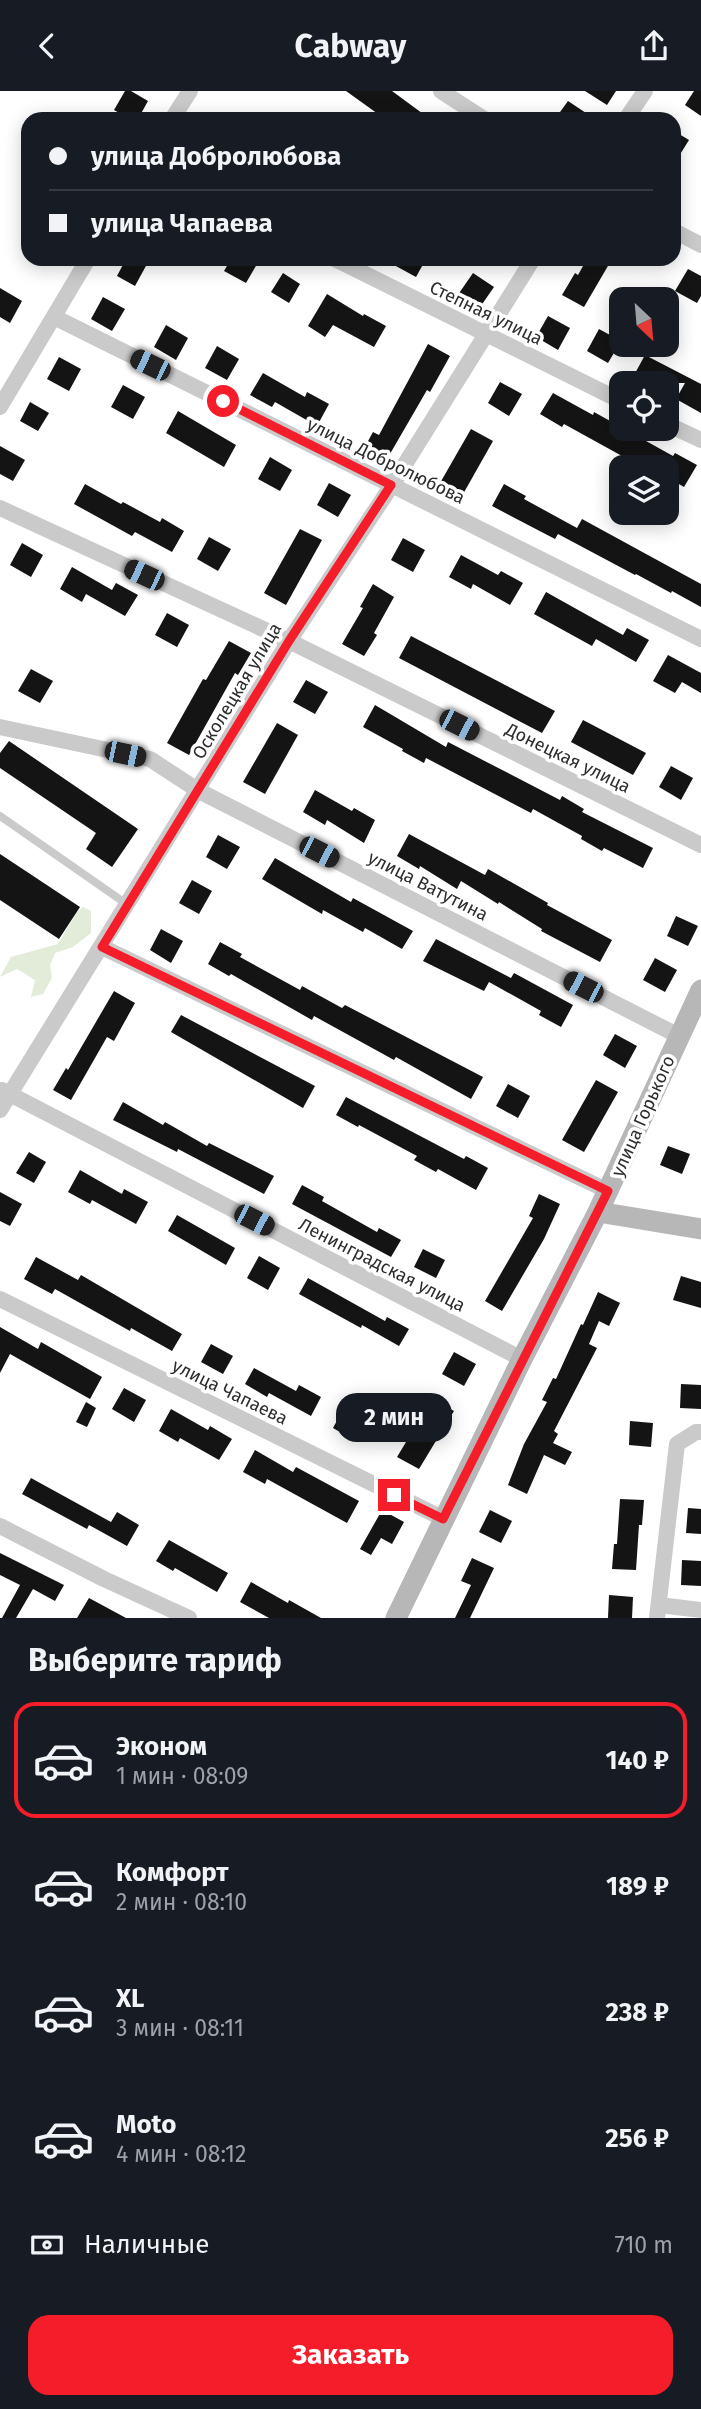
<!DOCTYPE html>
<html lang="ru">
<head>
<meta charset="utf-8">
<style>
	body { margin:0; font-family:"Fira Sans",sans-serif; background:#20242c; color:#f1f3f6; height:100vh; display:flex; flex-direction:column; font-size:26px; white-space:nowrap }
	* { box-sizing:border-box; margin:0 }
	p { font-size:23px; color:#9ea1a6 }
	.icon { flex:none; width:38px; height:38px; fill:none; stroke:currentColor; stroke-width:2; stroke-linecap:round; stroke-linejoin:round }
	.map { position:relative; height:1527px; overflow:hidden }
	.drawer { display:flex; flex-direction:column; background:#171b24; flex:1 }
	.drawer>* { flex:none }
	.top-card { position:absolute; left:21px; top:21px; width:660px; height:154px; border-radius:21px; box-shadow:0 4px 18px #0003; display:grid; align-content:center; height:154px; padding:0 28px; background:#171b24 }
	.needle { width:46px; rotate:154deg }
	.fabs { position:absolute; left:609px; top:196px; display:grid; gap:14px }
	.fabs a { display:grid; place-items:center; width:70px; height:70px; border-radius:14px; background:#171b24; box-shadow:0 4px 18px #0003; font-size:35px }
	.end { position:absolute; width:32px; height:32px; margin:-16px; border:9px solid #f61d2a; background:#fff; box-shadow:0 0 0 4px #fff }
	.from { border-radius:50% }
	.bubble { position:absolute; height:49px; border-radius:21px; background:#171b24; box-shadow:0 4px 18px #0003; font-size:23px; font-weight:700; line-height:49px; text-align:center }
	.car { position:absolute; width:21px; height:42px; margin:-21px -10px; border-radius:9px; box-shadow:0 0 5px 2px #0007; background:linear-gradient(#222 24%,#8ab4d8 0 40%,#222 0 76%,#8ab4d8 0 86%,#222 0) }
	.top-card b { display:flex; align-items:center; gap:24px; height:66px; font-size:26px }
	.top-card b+b { border-top:2px solid #363941 }
	.top-card i { width:18px; height:18px; background:#f1f3f6 }
	ul { padding:0; list-style:none }
	li { display:flex; align-items:center; gap:21px; height:116px; margin:0 14px 10px; padding:0 14px; border:4px solid transparent; border-radius:21px }
	li div { flex:1 }
	li b { display:block; font-size:26px }
	li em { font-style:normal; font-weight:700 }
	li.on { border-color:#f61d2a }
	li>.icon { width:63px; height:63px; stroke-width:1.5 }
	h2 { padding:0 28px; font-size:32px; line-height:84px }
	.pay { display:flex; align-items:center; gap:18px; height:77px; padding:0 28px; font-size:26px }
	.pay p { margin-inline-start:auto }
	.cta { display:flex; gap:14px; margin-top:auto; padding:14px 28px }
	.cta a { flex:1; height:80px; border-radius:21px; background:#f61d2a; color:#fff; font-size:28px; font-weight:700; line-height:80px; text-align:center }
	header { display:flex; justify-content:space-between; align-items:center; height:91px; padding:0 28px; background:#171b24; font-size:32px; font-weight:700 }
	.map>svg:first-child { display:block }
</style>
</head>
<body>
<header><svg class="icon" aria-label="back" viewBox="0 0 24 24"><path d="M15 5l-7 7 7 7"/></svg>Cabway<svg class="icon" aria-label="share" viewBox="0 0 24 24"><path d="M12 15V3M7 8l5-5 5 5M5 13v7h14v-7"/></svg></header>
<div class="map">
<svg width="701" height="1527" viewBox="0 0 701 1527">
	<rect width="100%" height="100%" fill="#fff"/>
	<polygon fill="#e3ecd8" points="83,816 91,820 91,842 73,856 55,862 50,874 52,887 43,903 31,906 35,889 17,878 0,886 11,866 58,853 77,821"/>
	<g fill="#141414">
		<polygon points="125,0 131,0 148,10 138,28 130,28 114,19"/>
		<polygon points="346,0 392,0 430,28 385,28"/>
		<polygon points="585,0 616,0 607,14"/>
		<polygon points="694,0 701,0 701,25 685,14"/>
		<polygon points="568,10 595,28 555,28"/>
		<polygon points="674,40 689,49 674,73"/>
		<polygon points="126,168 138,168 147,173 135,195 117,185"/>
		<polygon points="231,168 260,168 246,192 224,180"/>
		<polygon points="383,168 426,168 416,186"/>
		<polygon points="587,168 612,168 584,216 562,204 575,182 578,184"/>
		<polygon points="688,178 701,185 701,205 697,212 675,200"/>
		<polygon points="283,182 300,193 289,212 271,201"/>
		<polygon points="473,182 494,196 476,222 455,208"/>
		<polygon points="0,197 22,210 10,232 0,226"/>
		<polygon points="327,203 363,225 364,223 386,235 374,256 333,234 325,246 308,235"/>
		<polygon points="103,206 125,218 112,240 91,228"/>
		<polygon points="548,225 570,237 558,259 536,246"/>
		<polygon points="166,234 188,247 176,269 154,256"/>
		<polygon points="599,238 621,250 608,272 587,260"/>
		<polygon points="428,253 450,265 430,301 427,299 383,375 361,363 373,341 379,344"/>
		<polygon points="217,255 239,268 227,289 205,277"/>
		<polygon points="645,264 701,293 701,322 676,308 685,292 646,292 633,286"/>
		<polygon points="59,266 81,278 69,300 47,288"/>
		<polygon points="263,282 305,306 307,301 329,313 317,335 275,311 272,316 250,304"/>
		<polygon points="500,291 522,303 509,325 488,312"/>
		<polygon points="123,294 145,306 133,328 111,316"/>
		<polygon points="553,302 593,324 594,321 673,365 675,362 697,374 684,396 667,386 667,376 642,376 564,333 562,336 540,323"/>
		<polygon points="30,311 49,322 38,340 20,330"/>
		<polygon points="178,320 236,354 224,376 166,342"/>
		<polygon points="471,338 493,350 458,412 436,399"/>
		<polygon points="0,355 25,369 13,390 0,383"/>
		<polygon points="270,366 292,379 280,400 258,388"/>
		<polygon points="329,392 351,404 338,426 317,414"/>
		<polygon points="85,393 121,413 123,411 160,431 162,427 184,440 172,461 135,441 132,445 74,413"/>
		<polygon points="504,393 526,405 524,408 577,437 582,428 701,493 701,516 672,500 671,502 636,483 635,484 558,443 555,448 492,415"/>
		<polygon points="300,438 322,449 286,514 264,502"/>
		<polygon points="209,446 231,458 218,480 197,468"/>
		<polygon points="403,447 425,459 413,481 391,469"/>
		<polygon points="22,452 43,464 31,486 10,474"/>
		<polygon points="461,464 498,484 501,480 523,492 510,514 473,493 471,498 449,486"/>
		<polygon points="72,476 112,499 116,492 138,504 125,525 86,503 82,511 60,498"/>
		<polygon points="373,493 394,506 374,542 377,544 364,565 342,553 363,517 360,516"/>
		<polygon points="546,501 623,544 627,537 649,549 636,571 596,548 592,555 534,523"/>
		<polygon points="167,522 189,534 177,556 155,544"/>
		<polygon points="411,545 555,620 542,642 399,567"/>
		<polygon points="229,550 251,562 238,584 235,582 189,664 167,652 203,588 206,589"/>
		<polygon points="668,564 701,582 701,602 682,591 675,602 653,590"/>
		<polygon points="31,578 53,590 40,612 18,600"/>
		<polygon points="306,589 328,601 315,623 293,611"/>
		<polygon points="375,614 446,656 448,651 560,709 562,705 584,718 582,721 653,757 643,777 604,757 602,760 581,748 582,745 533,718 531,722 426,667 424,672 402,660 403,658 363,636"/>
		<polygon points="583,629 646,662 633,684 571,651"/>
		<polygon points="277,632 298,644 265,703 243,691"/>
		<polygon points="9,650 138,738 112,776 86,758 96,742 0,677 0,662"/>
		<polygon points="671,675 693,687 681,709 659,696"/>
		<polygon points="315,699 352,720 354,717 375,729 364,752 327,729 325,734 303,721"/>
		<polygon points="409,743 485,784 488,778 548,812 547,814 612,849 600,871 541,840 542,838 499,811 498,813 461,790 457,798 420,775 419,778 397,765"/>
		<polygon points="218,744 240,756 227,778 206,766"/>
		<polygon points="0,763 80,816 59,848 0,809"/>
		<polygon points="275,767 351,811 353,807 413,840 402,858 365,837 363,841 323,819 322,823 262,788"/>
		<polygon points="192,789 212,800 199,823 179,812"/>
		<polygon points="676,825 698,835 688,855 667,845"/>
		<polygon points="161,838 183,850 171,872 150,859"/>
		<polygon points="436,848 511,887 514,882 573,914 561,936 539,924 541,920 489,891 484,900 423,870"/>
		<polygon points="220,851 242,863 240,866 300,899 302,895 342,917 345,914 483,986 471,1008 396,966 394,969 314,925 312,929 231,883 229,885 208,873"/>
		<polygon points="655,867 677,879 665,901 643,889"/>
		<polygon points="114,900 135,912 114,950 107,946 71,1009 53,999 66,977 68,979"/>
		<polygon points="181,924 315,995 303,1017 171,941"/>
		<polygon points="615,943 637,955 625,977 603,964"/>
		<polygon points="596,989 618,1001 584,1061 562,1049"/>
		<polygon points="508,993 530,1005 518,1027 496,1015"/>
		<polygon points="346,1006 464,1068 466,1065 488,1077 476,1099 438,1078 436,1081 414,1069 417,1065 359,1034 358,1036 336,1024"/>
		<polygon points="123,1011 163,1034 165,1031 207,1055 209,1052 274,1085 264,1103 178,1058 177,1061 113,1029"/>
		<polygon points="668,1055 690,1063 682,1083 660,1074"/>
		<polygon points="29,1061 46,1071 34,1092 16,1082"/>
		<polygon points="80,1079 122,1103 124,1098 148,1111 136,1133 92,1109 90,1113 68,1101"/>
		<polygon points="302,1094 324,1106 322,1110 377,1141 379,1137 401,1149 391,1166 292,1113"/>
		<polygon points="0,1101 22,1113 10,1135 0,1130"/>
		<polygon points="539,1103 560,1113 544,1148 502,1220 485,1210 533,1127 529,1125"/>
		<polygon points="177,1124 235,1157 226,1174 168,1140"/>
		<polygon points="423,1158 445,1169 436,1187 414,1176"/>
		<polygon points="259,1165 280,1177 268,1199 247,1187"/>
		<polygon points="36,1166 78,1189 81,1184 182,1243 172,1260 131,1237 130,1240 55,1198 52,1203 24,1188"/>
		<polygon points="681,1185 701,1191 701,1217 673,1209"/>
		<polygon points="308,1187 385,1230 387,1226 409,1238 399,1255 362,1234 361,1237 299,1203"/>
		<polygon points="598,1201 620,1212 609,1235 599,1230 589,1253 597,1257 554,1340 558,1343 553,1352 572,1361 565,1374 544,1364 527,1403 508,1394 524,1353 547,1311 542,1309 553,1287 556,1288 581,1233 583,1234"/>
		<polygon points="0,1236 38,1258 41,1251 102,1286 90,1308 10,1263 0,1282"/>
		<polygon points="211,1253 233,1265 223,1283 201,1271"/>
		<polygon points="454,1261 476,1273 464,1295 442,1283"/>
		<polygon points="254,1277 296,1300 299,1294 321,1306 311,1325 269,1302 267,1306 245,1293"/>
		<polygon points="681,1293 701,1294 701,1318 680,1317"/>
		<polygon points="124,1297 146,1309 134,1331 112,1318"/>
		<polygon points="432,1308 454,1320 419,1378 397,1366"/>
		<polygon points="86,1311 96,1317 87,1336 76,1331"/>
		<polygon points="345,1315 367,1327 354,1349 333,1337"/>
		<polygon points="171,1318 208,1339 210,1335 232,1348 219,1369 180,1347 178,1351 159,1340"/>
		<polygon points="630,1330 653,1332 651,1356 629,1354"/>
		<polygon points="255,1359 293,1381 296,1376 359,1410 347,1432 267,1388 265,1393 243,1381"/>
		<polygon points="31,1387 111,1431 117,1421 139,1434 127,1455 89,1434 87,1438 22,1403"/>
		<polygon points="620,1408 644,1409 642,1434 639,1434 636,1479 612,1478 614,1453 617,1453"/>
		<polygon points="688,1417 701,1418 701,1443 686,1442"/>
		<polygon points="382,1419 404,1431 392,1453 381,1447 371,1464 360,1458"/>
		<polygon points="490,1419 512,1430 501,1452 479,1441"/>
		<polygon points="169,1449 228,1482 217,1501 175,1477 173,1480 156,1470"/>
		<polygon points="0,1462 64,1494 55,1510 33,1498 16,1527 2,1527 20,1494 0,1484"/>
		<polygon points="472,1467 494,1477 470,1527 455,1527 471,1494 461,1490"/>
		<polygon points="682,1469 701,1470 701,1495 681,1494"/>
		<polygon points="251,1491 288,1512 289,1509 321,1527 269,1527 240,1511"/>
		<polygon points="609,1504 633,1506 632,1527 608,1527"/>
		<polygon points="89,1507 126,1527 77,1527"/>
	</g>
	<g fill="none" stroke-linecap="round" stroke-linejoin="round">
		<polyline stroke="#cacaca" stroke-width="8" points="0,725 128,814"/>
		<g stroke="#cacaca" stroke-width="16">
			<polyline points="441,0 484,28"/>
			<polyline points="172,28 190,0"/>
			<polyline points="626,28 645,0"/>
			<polyline points="674,140 701,154"/>
			<polyline points="335,168 621,310"/>
			<polyline points="54,226 701,548"/>
			<polyline points="0,316 88,168"/>
			<polyline points="667,333 701,349"/>
			<polyline points="0,417 289,550 701,754"/>
			<polyline points="0,636 150,668 199,700 679,945"/>
			<polyline points="102,856 608,1100"/>
			<polyline points="2,999 522,1268"/>
			<polyline points="0,1019 289,550 392,394 533,168"/>
			<polyline points="0,1208 444,1428"/>
			<polyline points="0,1435 104,1488 189,1527"/>
			<polyline points="659,1514 701,1519"/>
			<polyline points="657,1527 677,1353 696,1341 701,1341"/>
		</g>
		<g stroke="#b7b7b7" stroke-width="21">
			<polyline points="598,1121 701,1138"/>
			<polyline points="396,1527 522,1268 598,1121 701,899"/>
		</g>
	</g>
	<g fill="none" stroke-linecap="round" stroke-linejoin="round">
		<polyline stroke="#f61d2a" stroke-width="9" points="223,310 391,394 289,550 102,856 608,1100 443,1428 394,1404"/>
	</g>
	<g text-anchor="middle" stroke-width="7" stroke-linejoin="round" paint-order="stroke">
		<g font-size="18" fill="#2d2d2d" stroke="#fff">
			<text transform="translate(486 222) rotate(26)" y="6">Степная улица</text>
			<text transform="translate(386 370) rotate(26)" y="6">улица Добролюбова</text>
			<text transform="translate(237 600) rotate(-59)" y="6">Осколецкая улица</text>
			<text transform="translate(568 667) rotate(26)" y="6">Донецкая улица</text>
			<text transform="translate(428 795) rotate(27)" y="6">улица Ватутина</text>
			<text transform="translate(643 1025) rotate(-66)" y="6">улица Горького</text>
			<text transform="translate(382 1174) rotate(27)" y="6">Ленинградская улица</text>
			<text transform="translate(230 1301) rotate(26)" y="6">улица Чапаева</text>
		</g>
	</g>
</svg>
<div class="fabs">
<a><svg class="needle" viewBox="-14 -14 28 28"><path d="M0-13l5 13h-10z" fill="#e53935"/><path d="M0 13l5-13h-10z" fill="#9ea1a6"/></svg></a>
<a><svg class="icon" aria-label="locate" viewBox="0 0 24 24"><circle cx="12" cy="12" r="6"/><path d="M12 2v4M12 18v4M2 12h4M18 12h4"/></svg></a>
<a><svg class="icon" aria-label="layers" viewBox="0 0 24 24"><path d="M12 4l9 5-9 5-9-5zM3 14l9 5 9-5"/></svg></a>
</div>
<i class="end from" style="left:223px;top:310px"></i>
<i class="end" style="left:394px;top:1404px"></i>
<div class="bubble" style="left:336px;top:1302px;width:116px">2 мин</div>
<i class="car" style="left:150px;top:274px;rotate:296deg"></i>
<i class="car" style="left:144px;top:484px;rotate:295deg"></i>
<i class="car" style="left:459px;top:634px;rotate:117deg"></i>
<i class="car" style="left:125px;top:663px;rotate:102deg"></i>
<i class="car" style="left:319px;top:761px;rotate:117deg"></i>
<i class="car" style="left:583px;top:896px;rotate:297deg"></i>
<i class="car" style="left:254px;top:1129px;rotate:117deg"></i>
<div class="top-card">
<b><i class="from"></i>улица Добролюбова</b>
<b><i></i>улица Чапаева</b>
</div>
</div>
<section class="drawer">
<h2>Выберите тариф</h2>
<ul>
<li class="on"><svg class="icon" aria-label="car" viewBox="0 0 24 24"><path d="M5 17H2v-5l4-1 3-4h7l3 4 3 1v5h-3M9 17h6M6 11h13"/><circle cx="7" cy="17" r="2"/><circle cx="17" cy="17" r="2"/></svg><div><b>Эконом</b><p>1 мин · 08:09</p></div><em>140 ₽</em></li>
<li><svg class="icon" aria-label="car" viewBox="0 0 24 24"><path d="M5 17H2v-5l4-1 3-4h7l3 4 3 1v5h-3M9 17h6M6 11h13"/><circle cx="7" cy="17" r="2"/><circle cx="17" cy="17" r="2"/></svg><div><b>Комфорт</b><p>2 мин · 08:10</p></div><em>189 ₽</em></li>
<li><svg class="icon" aria-label="car" viewBox="0 0 24 24"><path d="M5 17H2v-5l4-1 3-4h7l3 4 3 1v5h-3M9 17h6M6 11h13"/><circle cx="7" cy="17" r="2"/><circle cx="17" cy="17" r="2"/></svg><div><b>XL</b><p>3 мин · 08:11</p></div><em>238 ₽</em></li>
<li><svg class="icon" aria-label="car" viewBox="0 0 24 24"><path d="M5 17H2v-5l4-1 3-4h7l3 4 3 1v5h-3M9 17h6M6 11h13"/><circle cx="7" cy="17" r="2"/><circle cx="17" cy="17" r="2"/></svg><div><b>Moto</b><p>4 мин · 08:12</p></div><em>256 ₽</em></li>
</ul>
<div class="pay"><svg class="icon" aria-label="cash" viewBox="0 0 24 24"><path d="M3 7h18v10H3z"/><circle cx="12" cy="12" r="2"/></svg>Наличные<p>710 m</p></div>
<div class="cta"><a>Заказать</a></div>
</section>
</body>
</html>
